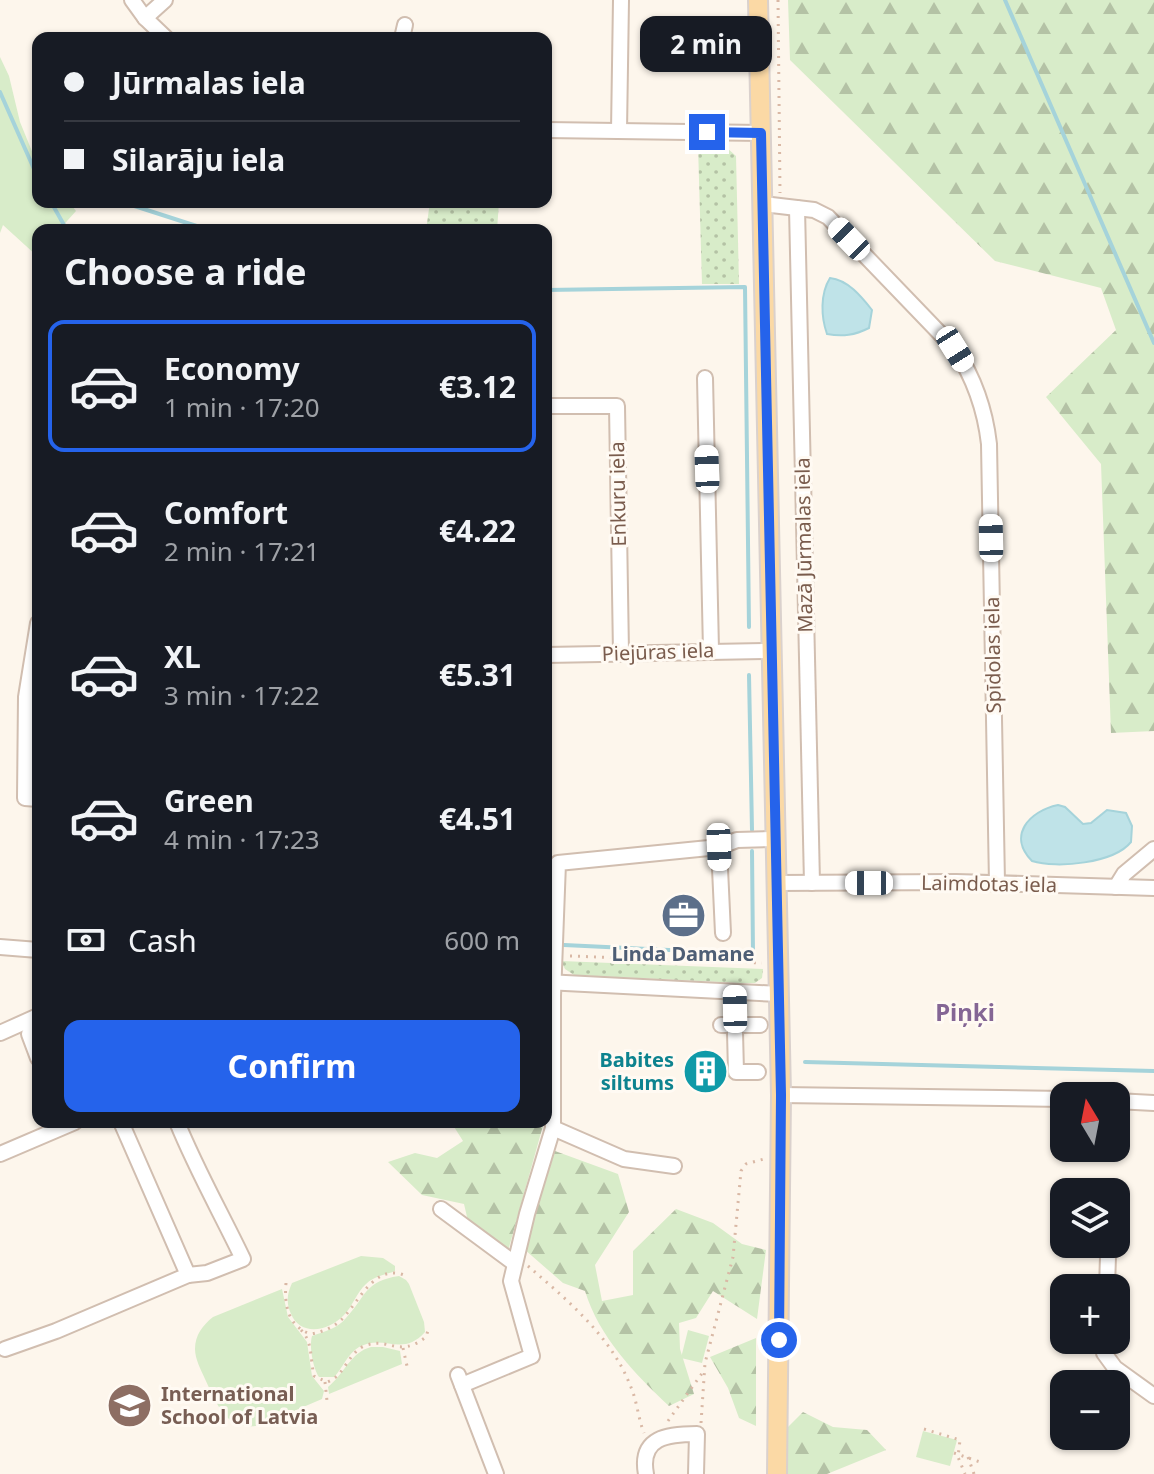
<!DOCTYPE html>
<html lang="en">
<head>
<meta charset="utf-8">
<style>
	body { margin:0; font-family:"Noto Sans",sans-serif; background:#242831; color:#f1f3f6; height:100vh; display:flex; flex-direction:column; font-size:30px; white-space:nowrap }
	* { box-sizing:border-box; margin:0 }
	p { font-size:26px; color:#9ea1a6 }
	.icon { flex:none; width:44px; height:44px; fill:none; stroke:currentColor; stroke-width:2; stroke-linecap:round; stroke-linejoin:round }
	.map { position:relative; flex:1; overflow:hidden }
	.drawer { position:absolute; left:32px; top:224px; width:520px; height:904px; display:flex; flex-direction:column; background:#171b24; border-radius:16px; box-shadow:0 2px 6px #0004 }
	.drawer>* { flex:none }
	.banner { position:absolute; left:32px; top:32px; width:520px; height:176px; border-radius:16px; box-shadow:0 2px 6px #0004; display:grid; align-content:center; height:176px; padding:0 32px; background:#171b24 }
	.needle { width:52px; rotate:350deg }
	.fabs { position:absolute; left:1050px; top:1082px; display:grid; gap:16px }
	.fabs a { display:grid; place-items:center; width:80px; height:80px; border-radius:16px; background:#171b24; box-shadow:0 2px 6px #0004; font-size:40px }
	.end { position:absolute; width:36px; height:36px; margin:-18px; border:10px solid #2563eb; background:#fff; box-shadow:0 0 0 4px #fff }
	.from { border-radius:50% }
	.bubble { position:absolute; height:56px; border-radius:16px; background:#171b24; box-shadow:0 2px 6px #0004; font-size:26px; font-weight:700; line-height:56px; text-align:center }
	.car { position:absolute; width:24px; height:48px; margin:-24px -12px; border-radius:10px; box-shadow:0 0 6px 2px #0007; background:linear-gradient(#fff 24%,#345 0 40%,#fff 0 76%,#345 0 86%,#fff 0) }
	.banner b { display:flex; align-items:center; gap:28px; height:76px; font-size:30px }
	.banner b+b { border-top:2px solid #363941 }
	.banner i { width:20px; height:20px; background:#f1f3f6 }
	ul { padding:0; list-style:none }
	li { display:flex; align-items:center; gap:24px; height:132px; margin:0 16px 12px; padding:0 16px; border:4px solid transparent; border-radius:16px }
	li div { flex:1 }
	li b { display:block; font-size:30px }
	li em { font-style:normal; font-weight:700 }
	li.on { border-color:#2563eb }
	li>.icon { width:72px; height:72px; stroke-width:1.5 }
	h2 { padding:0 32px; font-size:36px; line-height:96px }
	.pay { display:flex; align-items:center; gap:20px; height:88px; padding:0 32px; font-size:30px }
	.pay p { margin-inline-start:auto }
	.cta { display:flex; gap:16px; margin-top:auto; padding:16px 32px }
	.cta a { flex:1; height:92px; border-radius:16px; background:#2563eb; color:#fff; font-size:32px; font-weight:700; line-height:92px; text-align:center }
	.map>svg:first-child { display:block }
</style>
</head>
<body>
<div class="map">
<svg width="1154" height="1474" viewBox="0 0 1154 1474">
	<defs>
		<pattern id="grass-dots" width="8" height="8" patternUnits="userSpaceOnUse" patternTransform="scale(2)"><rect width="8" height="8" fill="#d8ecc9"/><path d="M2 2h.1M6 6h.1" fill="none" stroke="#b4c2a5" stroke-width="1.8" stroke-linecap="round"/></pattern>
		<pattern id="forest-firs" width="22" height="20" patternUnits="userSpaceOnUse" patternTransform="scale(2)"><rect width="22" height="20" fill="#d8ecc9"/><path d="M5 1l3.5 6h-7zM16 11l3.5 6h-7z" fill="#b4c2a5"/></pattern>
	</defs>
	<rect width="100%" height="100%" fill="#fdf6ec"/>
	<g fill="url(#grass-dots)">
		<polygon points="698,145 726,147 736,156 739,284 702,284"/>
		<polygon points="430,202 499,202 497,230 426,230"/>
		<polygon points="561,961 763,969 762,978 755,983 741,983 574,975 565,969"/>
	</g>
	<g fill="url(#forest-firs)">
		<polygon points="788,0 1154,0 1154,731 1111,733 1101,464 1046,397 1116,330 1101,288 995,261 790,60"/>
		<polygon points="451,1122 544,1122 508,1251 471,1234 464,1204 422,1195 388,1162 415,1153 437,1158 463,1141"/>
		<path d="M555,1151L618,1174L629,1212L595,1265L602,1301L633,1295V1251L676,1209L713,1223L742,1244L766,1250L757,1319L713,1291L696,1318L679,1323L680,1349L694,1394L669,1406C635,1374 599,1337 585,1291L563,1283L524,1249Z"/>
		<polygon points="756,1338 756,1426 739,1418 728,1388 710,1357"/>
		<polygon points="803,1412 833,1427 867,1430 886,1450 827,1474 788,1474 787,1428"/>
	</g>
	<g fill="#d8ecc9">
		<polygon points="0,57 9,76 20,122 38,166 38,202 69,202 76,211 59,230 38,230 37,256 3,225 0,233"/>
		<path d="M361,1256L383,1258L395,1266V1271C385,1275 374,1276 366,1284C356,1293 353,1306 344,1315C329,1331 301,1337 291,1314C286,1303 287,1294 292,1283Z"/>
		<path d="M399,1276L406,1280L409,1284L424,1322L425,1332C402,1358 384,1333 359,1347C347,1354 343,1368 334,1377H319C313,1368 309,1346 312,1336C325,1331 337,1329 346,1318C366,1297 364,1281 399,1276Z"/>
		<path d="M282,1289L288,1317L307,1342L312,1376L324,1391L322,1399L261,1425C227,1433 217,1405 205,1379C201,1370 195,1359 195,1349C195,1335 203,1325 213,1317Z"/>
		<polygon points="688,1330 709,1336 702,1363 681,1358"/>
		<path d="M371,1347H383L400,1351L402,1364L329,1394L328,1387C344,1374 351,1352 371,1347Z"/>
		<polygon points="923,1431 957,1440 950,1466 916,1457"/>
	</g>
	<g fill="#bfe3e8" stroke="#a5d3da" stroke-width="2">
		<path d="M830,278C848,280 861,296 872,310L869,328C855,335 843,337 827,334C821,317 820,294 830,278Z"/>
		<path d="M1058,805L1065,807L1083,824L1091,823L1107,810L1126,813L1132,826L1131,842C1114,863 1057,869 1032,861C1007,836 1029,811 1058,805Z"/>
	</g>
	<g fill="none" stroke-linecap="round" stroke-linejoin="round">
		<g stroke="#a5d3da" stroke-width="4">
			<polyline points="1005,0 1154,343"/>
			<polyline points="0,92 38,178"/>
			<polyline points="51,202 64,225 61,230"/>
			<polyline points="122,202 209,230"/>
			<polyline points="546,290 745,287 749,627"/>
			<polyline points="749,675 752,830"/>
			<polyline points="546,944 547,944"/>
			<polyline points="564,945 753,954 752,851"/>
			<polyline points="805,1062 1154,1071"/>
		</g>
		<defs>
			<g id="minor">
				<polyline points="132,0 145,18 166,38"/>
				<polyline points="145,18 165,0"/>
				<polyline points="402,38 405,25"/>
				<polyline points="546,130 761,133"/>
				<polyline points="619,131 621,0"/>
				<path d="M763,204L814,210L828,217L955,349C974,378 985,409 989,444L997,883"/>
				<polyline points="797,208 812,883"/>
				<polyline points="705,378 711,650"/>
				<polyline points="546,406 617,406 621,653"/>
				<polyline points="38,623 26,697 25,798 38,799"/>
				<polyline points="546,655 770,651"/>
				<polyline points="719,847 723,933"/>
				<polyline points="776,883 956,882 1154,888"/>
				<polyline points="1116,887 1124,874 1154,849"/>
				<polyline points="0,947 38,950"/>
				<polyline points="546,982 779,994"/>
				<polyline points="734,992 736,1072 758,1072"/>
				<polyline points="721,1025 760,1025"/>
				<polyline points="38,1030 29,1034 38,1058"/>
				<polyline points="0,1033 38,1016"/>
				<polyline points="781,1095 1064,1099"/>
				<polyline points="1116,1101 1154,1103"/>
				<path d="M177,1122C196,1169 221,1213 243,1259L207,1273L188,1275"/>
				<polyline points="0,1154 75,1122"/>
				<polyline points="674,1166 624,1159 553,1128 553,996 558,863 719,847 737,840 775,839"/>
				<polyline points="441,1209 514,1263"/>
				<polyline points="1107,1288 1108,1256"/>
				<polyline points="1105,1340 1104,1353 1115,1368 1154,1396"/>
				<polyline points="5,1349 56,1331 188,1275 121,1122"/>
				<polyline points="458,1375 496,1474"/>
				<polyline points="462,1385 532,1356 511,1281 527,1214 553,1128"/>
				<path d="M646,1474C639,1437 668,1434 697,1434L696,1474"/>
			</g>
			<polyline id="major" points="758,0 781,1095 777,1474"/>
		</defs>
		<use href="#minor" stroke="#d1beb0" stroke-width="18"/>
		<use href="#major" stroke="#dad1cd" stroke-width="22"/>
		<g stroke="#d9b8a5" stroke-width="3" stroke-dasharray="2 6" stroke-linecap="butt">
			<polyline points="778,0 780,193"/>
			<polyline points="570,956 762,963"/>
			<path d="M528,1266C566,1299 611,1336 630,1385C637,1400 638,1418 644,1433"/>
			<path d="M286,1283C284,1305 288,1327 311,1334C322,1332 332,1328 340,1321C358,1305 375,1259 408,1277"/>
			<path d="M301,1330C313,1342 310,1359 314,1376L327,1382C345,1376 347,1354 364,1346C389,1336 398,1359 426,1337L429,1327"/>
			<polyline points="403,1348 407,1366"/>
			<polyline points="325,1382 327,1401"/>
			<polyline points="668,1421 703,1372"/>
			<polyline points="701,1423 705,1363 733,1257 741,1171 746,1164 764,1159"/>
			<polyline points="924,1429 960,1440 958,1457 965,1474"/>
			<polyline points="954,1453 980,1462"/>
			<polyline points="968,1457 974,1474"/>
		</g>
		<use href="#minor" stroke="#fff" stroke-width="14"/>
		<use href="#major" stroke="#fbd9a5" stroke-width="18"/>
	</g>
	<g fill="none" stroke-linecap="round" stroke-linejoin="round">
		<polyline stroke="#2563eb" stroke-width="10" points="707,132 761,133 781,1095 779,1340"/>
	</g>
	<defs>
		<symbol id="office-disc" viewBox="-11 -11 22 22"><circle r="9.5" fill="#5c6f8a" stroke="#fffaf3"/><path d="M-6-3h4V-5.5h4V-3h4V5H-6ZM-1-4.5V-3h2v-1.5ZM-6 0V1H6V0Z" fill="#fff"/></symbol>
		<symbol id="building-disc" viewBox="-11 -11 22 22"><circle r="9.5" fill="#0f9aa8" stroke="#fffaf3"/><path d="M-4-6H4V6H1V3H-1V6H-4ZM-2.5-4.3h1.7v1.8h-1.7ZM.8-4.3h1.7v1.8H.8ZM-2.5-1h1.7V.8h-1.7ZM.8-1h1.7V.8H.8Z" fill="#fff"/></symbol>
		<symbol id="school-disc" viewBox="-11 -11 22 22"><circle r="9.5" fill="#8d6e63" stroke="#fffaf3"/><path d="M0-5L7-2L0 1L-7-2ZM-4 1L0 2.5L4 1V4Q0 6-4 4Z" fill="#fff"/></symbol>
	</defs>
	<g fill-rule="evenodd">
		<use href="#office-disc" x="658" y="890" width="51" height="51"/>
		<use href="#building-disc" x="680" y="1046" width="51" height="51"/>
		<use href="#school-disc" x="104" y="1380" width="51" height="51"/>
	</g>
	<g text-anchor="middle" stroke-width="6" stroke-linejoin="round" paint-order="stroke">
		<g font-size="20" fill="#7a5c4d" stroke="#fffaf3">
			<text transform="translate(618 494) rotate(-91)" y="7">Enkuru iela</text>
			<text transform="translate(804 545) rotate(-91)" y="7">Mazā Jūrmalas iela</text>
			<text transform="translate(658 652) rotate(-2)" y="7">Piejūras iela</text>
			<text transform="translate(993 655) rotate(-91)" y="7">Spīdolas iela</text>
			<text transform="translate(989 884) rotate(1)" y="7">Laimdotas iela</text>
		</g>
		<g font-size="20" font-weight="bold" fill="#4e5e75" stroke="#fffaf3">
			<text x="683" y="961">Linda Damane</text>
		</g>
		<g font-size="20" font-weight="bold" fill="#0d838f" stroke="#fffaf3" text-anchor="end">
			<text x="674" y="1067">Babites<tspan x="674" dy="23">siltums</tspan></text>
		</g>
		<g font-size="20" font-weight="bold" fill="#785e54" stroke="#fffaf3" text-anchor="start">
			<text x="161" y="1401">International<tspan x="161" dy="23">School of Latvia</tspan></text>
		</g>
		<g font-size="24" font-weight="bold" fill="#846695" stroke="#fffaf3">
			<text x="965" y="1021">Piņķi</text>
		</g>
	</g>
</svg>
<div class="fabs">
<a><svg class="needle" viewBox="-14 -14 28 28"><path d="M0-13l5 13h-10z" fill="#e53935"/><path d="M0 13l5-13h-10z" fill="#9ea1a6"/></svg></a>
<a><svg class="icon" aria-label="layers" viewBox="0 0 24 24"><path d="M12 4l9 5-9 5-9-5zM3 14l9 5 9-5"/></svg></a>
<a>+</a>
<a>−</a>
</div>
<i class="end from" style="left:779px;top:1340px"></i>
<i class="end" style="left:707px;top:132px"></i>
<div class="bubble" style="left:640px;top:16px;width:132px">2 min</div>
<i class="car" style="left:849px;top:239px;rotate:316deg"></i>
<i class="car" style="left:955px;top:349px;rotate:148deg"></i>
<i class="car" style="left:707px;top:469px;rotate:358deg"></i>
<i class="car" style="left:991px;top:538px;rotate:359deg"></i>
<i class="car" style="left:719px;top:847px;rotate:178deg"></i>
<i class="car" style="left:869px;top:883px;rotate:270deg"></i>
<i class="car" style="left:735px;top:1009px;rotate:359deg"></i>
<div class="banner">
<b><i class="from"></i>Jūrmalas iela</b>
<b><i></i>Silarāju iela</b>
</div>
<section class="drawer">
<h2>Choose a ride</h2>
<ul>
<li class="on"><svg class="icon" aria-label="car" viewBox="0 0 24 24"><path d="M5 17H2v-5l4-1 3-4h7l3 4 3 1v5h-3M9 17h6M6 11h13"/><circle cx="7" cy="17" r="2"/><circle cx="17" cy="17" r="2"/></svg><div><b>Economy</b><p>1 min · 17:20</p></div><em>€3.12</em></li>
<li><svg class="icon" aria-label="car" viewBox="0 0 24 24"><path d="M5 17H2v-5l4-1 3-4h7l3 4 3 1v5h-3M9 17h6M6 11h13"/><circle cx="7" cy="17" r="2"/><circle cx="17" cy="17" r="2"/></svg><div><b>Comfort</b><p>2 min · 17:21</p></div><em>€4.22</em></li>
<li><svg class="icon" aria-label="car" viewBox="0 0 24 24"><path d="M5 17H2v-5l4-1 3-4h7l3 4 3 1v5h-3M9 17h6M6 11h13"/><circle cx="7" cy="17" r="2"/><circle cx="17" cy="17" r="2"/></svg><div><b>XL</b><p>3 min · 17:22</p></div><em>€5.31</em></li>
<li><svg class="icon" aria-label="car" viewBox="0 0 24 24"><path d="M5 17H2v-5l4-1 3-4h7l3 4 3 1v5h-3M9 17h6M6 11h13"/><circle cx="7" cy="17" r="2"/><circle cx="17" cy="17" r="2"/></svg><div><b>Green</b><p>4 min · 17:23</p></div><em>€4.51</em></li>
</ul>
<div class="pay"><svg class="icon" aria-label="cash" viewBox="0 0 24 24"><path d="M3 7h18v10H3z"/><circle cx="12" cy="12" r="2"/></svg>Cash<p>600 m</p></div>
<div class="cta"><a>Confirm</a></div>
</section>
</div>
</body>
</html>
